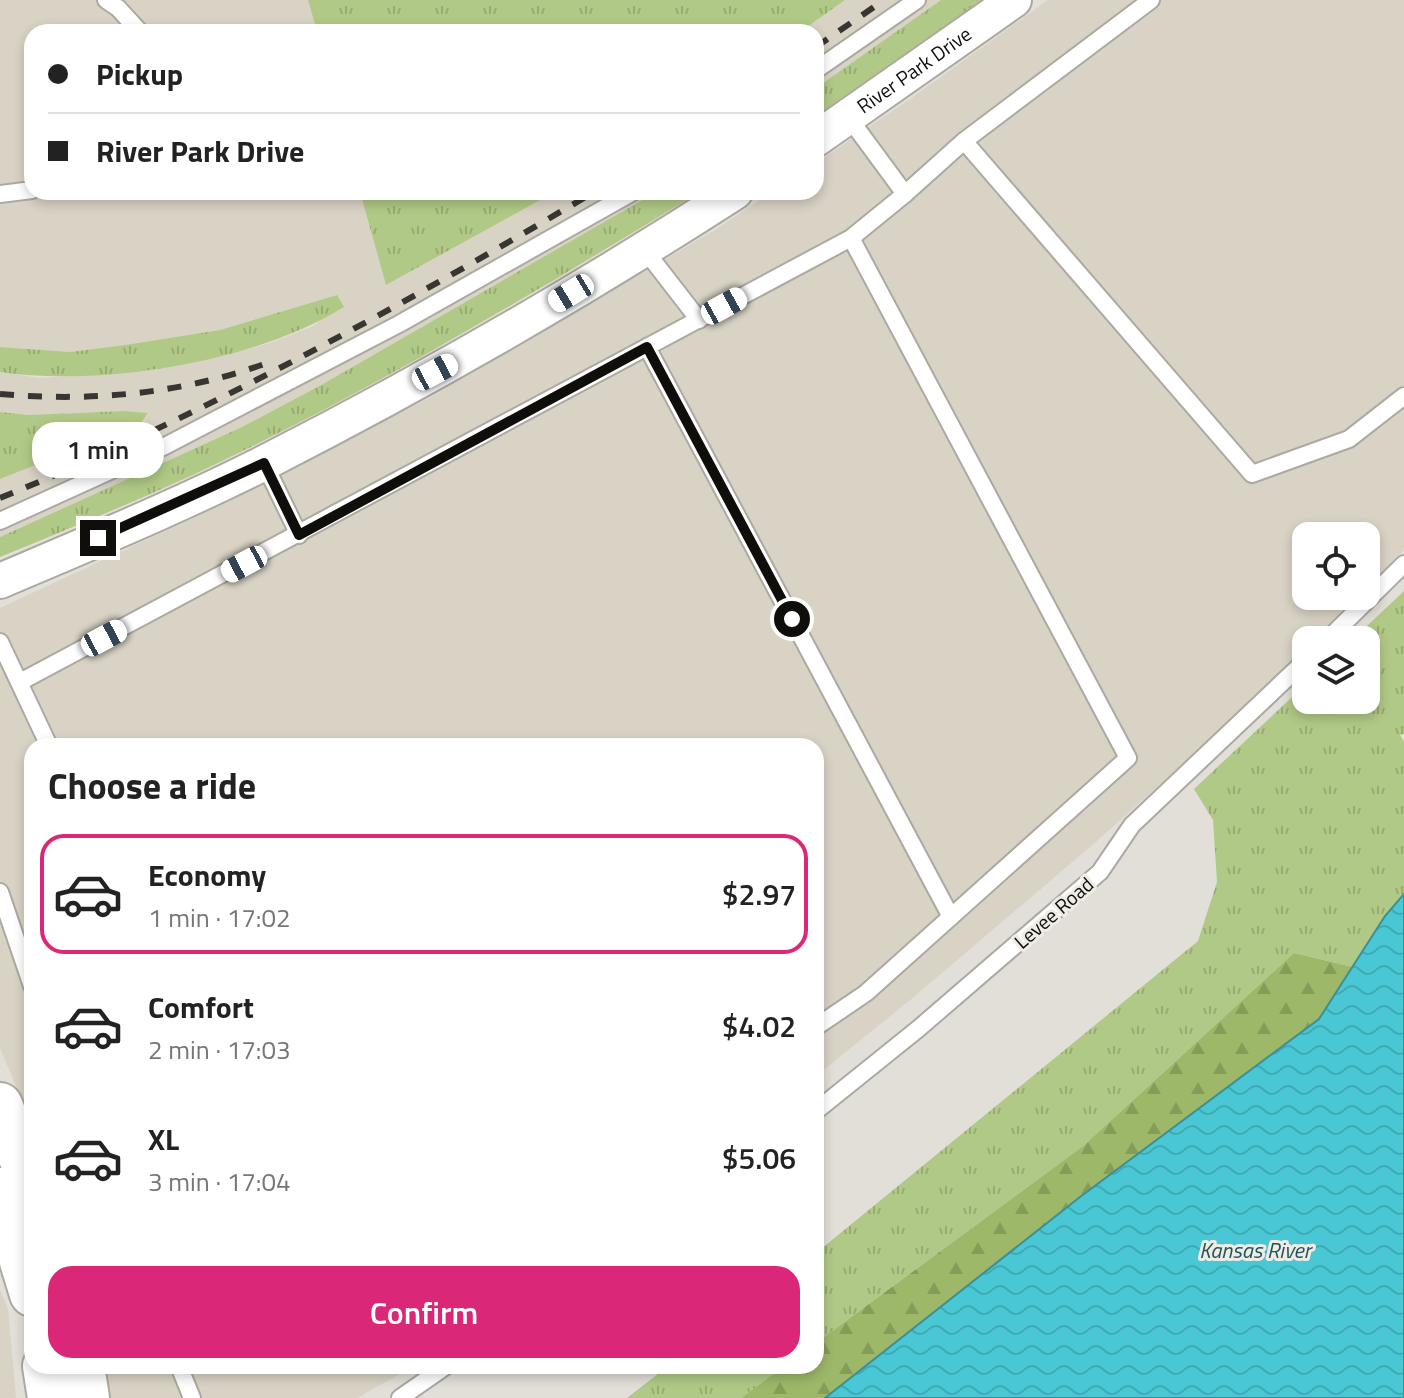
<!DOCTYPE html>
<html lang="en">
<head>
<meta charset="utf-8">
<style>
	body { margin:0; font-family:"Titillium Web",sans-serif; background:#f6f6f6; color:#222; height:100vh; display:flex; flex-direction:column; font-size:30px; white-space:nowrap }
	* { box-sizing:border-box; margin:0 }
	p { font-size:26px; color:#767676 }
	.icon { flex:none; width:44px; height:44px; fill:none; stroke:currentColor; stroke-width:2; stroke-linecap:round; stroke-linejoin:round }
	.map { position:relative; flex:1; overflow:hidden }
	.side { position:absolute; left:24px; top:738px; width:800px; height:636px; display:flex; flex-direction:column; background:#fff; border-radius:24px; box-shadow:0 4px 12px #0003 }
	.side>* { flex:none }
	.banner { position:absolute; left:24px; top:24px; width:800px; height:176px; border-radius:24px; box-shadow:0 4px 12px #0003; display:grid; align-content:center; height:176px; padding:0 24px; background:#fff }
	.tools { position:absolute; left:1292px; top:522px; display:grid; gap:16px }
	.tools a { display:grid; place-items:center; width:88px; height:88px; border-radius:16px; background:#fff; box-shadow:0 4px 12px #0003; font-size:40px }
	.end { position:absolute; width:36px; height:36px; margin:-18px; border:10px solid #0f0e0b; background:#fff; box-shadow:0 0 0 4px #fff }
	.from { border-radius:50% }
	.bubble { position:absolute; height:56px; border-radius:24px; background:#fff; box-shadow:0 4px 12px #0003; font-size:26px; font-weight:600; line-height:56px; text-align:center }
	.car { position:absolute; width:24px; height:48px; margin:-24px -12px; border-radius:10px; box-shadow:0 0 6px 2px #0007; background:linear-gradient(#fff 24%,#345 0 40%,#fff 0 76%,#345 0 86%,#fff 0) }
	.banner b { display:flex; align-items:center; gap:28px; height:76px; font-size:30px }
	.banner b+b { border-top:2px solid #e0e0e0 }
	.banner i { width:20px; height:20px; background:#222 }
	ul { padding:0; list-style:none }
	li { display:flex; align-items:center; gap:24px; height:120px; margin:0 16px 12px; padding:0 8px; border:4px solid transparent; border-radius:24px }
	li div { flex:1 }
	li b { display:block; font-size:30px }
	li em { font-style:normal; font-weight:600 }
	li.active { border-color:#db2777 }
	li>.icon { width:72px; height:72px; stroke-width:1.5 }
	h2 { padding:0 24px; font-size:36px; line-height:96px }
	.primary-button { display:flex; gap:16px; margin-top:auto; padding:16px 24px }
	.primary-button a { flex:1; height:92px; border-radius:24px; background:#db2777; color:#fff; font-size:32px; font-weight:600; line-height:92px; text-align:center }
	.map>svg:first-child { display:block }
</style>
</head>
<body>
<div class="map">
<svg width="1404" height="1398" viewBox="0 0 1404 1398">
	<defs>
		<pattern id="grass-tufts" width="24" height="20" patternUnits="userSpaceOnUse" patternTransform="scale(2)"><rect width="24" height="20" fill="#b1c986"/><path d="M3 7l-1-3M5 7V3M7 7l1-3M15 17l-1-3M17 17v-4M19 17l1-3" fill="none" stroke="#97ab72"/></pattern>
		<pattern id="forest-firs" width="22" height="20" patternUnits="userSpaceOnUse" patternTransform="scale(2)"><rect width="22" height="20" fill="#9db869"/><path d="M5 1l3.5 6h-7zM16 11l3.5 6h-7z" fill="#869d5a"/></pattern>
		<pattern id="water-waves" width="16" height="10" patternUnits="userSpaceOnUse" patternTransform="scale(2)"><rect width="16" height="10" fill="#4ac7d4"/><path d="M0 5q4-4 8 0t8 0" fill="none" stroke="#40aab5"/></pattern>
	</defs>
	<rect width="100%" height="100%" fill="#e2dfd8"/>
	<g fill="#d9d3c5">
		<polygon points="0,0 308,0 317,32 32,32 32,192 360,192 386,285 555,192 656,192 323,384 242,427 0,537 0,479 140,424 148,414 124,411 28,415 0,412 0,372 40,378 145,370 232,353 267,344 316,325 337,295 220,330 125,345 70,352 0,347"/>
		<polygon points="845,0 941,0 816,88 816,32 800,32"/>
		<polygon points="1048,0 1404,0 1404,550 1366,589 1366,536 1306,536 1306,596 1359,596 1315,640 1306,640 1306,648 1251,703 1090,847 909,1001 816,1076 816,746 32,746 32,1125 0,1048 0,608 234,499 439,393 718,228 772,192 816,192 816,163 910,99"/>
		<polygon points="0,1290 8,1309 16,1398 0,1398"/>
		<polygon points="104,1366 414,1366 357,1398 107,1398"/>
	</g>
	<g fill="url(#grass-tufts)">
		<polygon points="308,0 845,0 800,32 317,32"/>
		<polygon points="941,0 981,0 854,94 816,118 816,88"/>
		<polygon points="360,192 555,192 386,285"/>
		<path d="M656,192H700C543,287 384,384 218,463C147,497 73,527 0,557V537L242,427L323,384Z"/>
		<path d="M337,295L344,307C255,362 104,387 0,372V347L70,352L125,345L220,330Z"/>
		<polygon points="124,411 148,413 140,424 0,479 0,412 28,415"/>
		<polygon points="1404,591 1404,734 1400,735 1404,742 1404,894 1385,916 1353,967 1294,953 1083,1146 816,1343 816,1253 1198,941 1217,882 1213,820 1194,789 1306,684 1306,700 1366,700 1366,640 1352,640"/>
		<polygon points="668,1366 784,1366 741,1398 627,1398"/>
	</g>
	<polygon fill="url(#forest-firs)" points="1294,953 1353,967 1319,1019 1080,1197 825,1398 741,1398 784,1366 816,1366 816,1343 1083,1146"/>
	<polygon fill="url(#water-waves)" stroke="#389098" stroke-width="2" points="1404,894 1404,1398 825,1398 1080,1197 1319,1019 1385,916"/>
	<g fill="none" stroke-linecap="round" stroke-linejoin="round">
		<defs>
			<g id="service">
				<polyline points="106,0 118,8 140,32"/>
				<polyline points="1151,0 964,141 1252,474 1349,439 1404,396"/>
				<polyline points="816,70 917,0"/>
				<polyline points="0,194 32,190"/>
				<polyline points="905,194 964,141"/>
				<polyline points="644,249 699,320"/>
				<polyline points="647,347 951,917"/>
				<polyline points="264,463 299,535"/>
				<polyline points="0,521 165,446 399,324 633,192"/>
				<polyline points="1327,640 1404,564"/>
				<polyline points="0,642 49,746"/>
				<polyline points="20,682 851,238 905,194 849,118"/>
				<polyline points="0,892 32,986"/>
				<polyline points="816,1027 866,993 1128,758 851,238"/>
				<polyline points="816,1111 918,1029 1100,872 1132,825 1306,660"/>
				<polyline points="179,1366 192,1398"/>
				<polyline points="400,1398 446,1366"/>
			</g>
			<g id="minor">
				<path id="s1" d="M816,139L1014,0"/>
				<path d="M0,581C89,543 179,506 266,462C427,380 583,290 735,192"/>
			</g>
			<g id="secondary">
				<polyline points="0,1105 32,1185"/>
				<polyline points="0,1190 32,1294"/>
				<polyline points="45,1366 50,1398"/>
				<polyline points="82,1366 87,1398"/>
			</g>
		</defs>
		<use href="#service" stroke="#aca9a2" stroke-width="20"/>
		<use href="#minor" stroke="#aca9a2" stroke-width="38"/>
		<use href="#secondary" stroke="#aca9a2" stroke-width="48"/>
		<use href="#service" stroke="#fff" stroke-width="16"/>
		<use href="#minor" stroke="#fff" stroke-width="34"/>
		<use href="#secondary" stroke="#fff" stroke-width="44"/>
		<g stroke="#383633" stroke-width="6" stroke-dasharray="14 14" stroke-linecap="butt">
			<polyline points="816,47 884,0"/>
			<path d="M0,394C93,402 182,394 270,362"/>
			<path d="M0,498C207,414 403,305 594,192"/>
		</g>
	</g>
	<g fill="none" stroke-linecap="round" stroke-linejoin="round">
		<polyline stroke="#0f0e0b" stroke-width="10" points="98,538 264,463 299,535 647,347 792,619"/>
	</g>
	<g text-anchor="middle" stroke-width="6" stroke-linejoin="round" paint-order="stroke">
		<g font-size="20" fill="#0f0e0b" stroke="#efece5">
			<text dy="7" stroke="none"><textPath href="#s1" startOffset="120">River Park Drive</textPath></text>
			<text transform="translate(1054 913) rotate(-41)" y="7">Levee Road</text>
		</g>
		<g font-size="22" font-style="italic" fill="#1f545a" stroke="#efece5">
			<text x="1255" y="1258">Kansas River</text>
		</g>
	</g>
</svg>
<div class="tools">
<a><svg class="icon" aria-label="locate" viewBox="0 0 24 24"><circle cx="12" cy="12" r="6"/><path d="M12 2v4M12 18v4M2 12h4M18 12h4"/></svg></a>
<a><svg class="icon" aria-label="layers" viewBox="0 0 24 24"><path d="M12 4l9 5-9 5-9-5zM3 14l9 5 9-5"/></svg></a>
</div>
<i class="end from" style="left:792px;top:619px"></i>
<i class="end" style="left:98px;top:538px"></i>
<div class="bubble" style="left:32px;top:422px;width:132px">1 min</div>
<i class="car" style="left:571px;top:293px;rotate:239deg"></i>
<i class="car" style="left:724px;top:306px;rotate:61deg"></i>
<i class="car" style="left:435px;top:372px;rotate:62deg"></i>
<i class="car" style="left:244px;top:564px;rotate:242deg"></i>
<i class="car" style="left:104px;top:638px;rotate:62deg"></i>
<div class="banner">
<b><i class="from"></i>Pickup</b>
<b><i></i>River Park Drive</b>
</div>
<section class="side">
<h2>Choose a ride</h2>
<ul>
<li class="active"><svg class="icon" aria-label="car" viewBox="0 0 24 24"><path d="M5 17H2v-5l4-1 3-4h7l3 4 3 1v5h-3M9 17h6M6 11h13"/><circle cx="7" cy="17" r="2"/><circle cx="17" cy="17" r="2"/></svg><div><b>Economy</b><p>1 min · 17:02</p></div><em>$2.97</em></li>
<li><svg class="icon" aria-label="car" viewBox="0 0 24 24"><path d="M5 17H2v-5l4-1 3-4h7l3 4 3 1v5h-3M9 17h6M6 11h13"/><circle cx="7" cy="17" r="2"/><circle cx="17" cy="17" r="2"/></svg><div><b>Comfort</b><p>2 min · 17:03</p></div><em>$4.02</em></li>
<li><svg class="icon" aria-label="car" viewBox="0 0 24 24"><path d="M5 17H2v-5l4-1 3-4h7l3 4 3 1v5h-3M9 17h6M6 11h13"/><circle cx="7" cy="17" r="2"/><circle cx="17" cy="17" r="2"/></svg><div><b>XL</b><p>3 min · 17:04</p></div><em>$5.06</em></li>
</ul>
<div class="primary-button"><a>Confirm</a></div>
</section>
</div>
</body>
</html>
